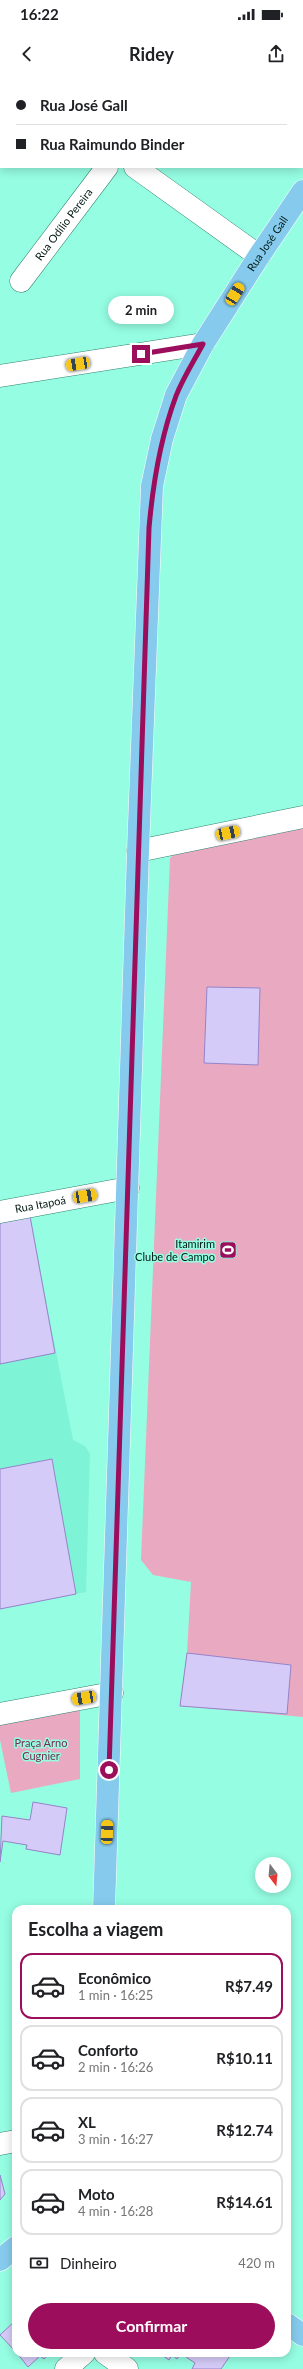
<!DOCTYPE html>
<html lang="pt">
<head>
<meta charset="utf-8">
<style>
	body { margin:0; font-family:Lato,sans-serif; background:#f6f6f6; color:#202124; height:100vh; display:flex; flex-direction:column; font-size:15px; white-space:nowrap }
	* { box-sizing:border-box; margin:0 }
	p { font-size:13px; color:#757577 }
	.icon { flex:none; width:22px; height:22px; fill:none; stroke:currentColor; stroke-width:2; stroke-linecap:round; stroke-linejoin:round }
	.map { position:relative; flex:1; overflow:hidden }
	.drawer { position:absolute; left:12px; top:1825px; width:279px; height:452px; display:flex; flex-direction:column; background:#fff; border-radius:12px; box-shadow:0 2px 10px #0003 }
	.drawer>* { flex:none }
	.banner { position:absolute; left:0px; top:0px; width:303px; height:88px; box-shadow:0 2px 10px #0003; display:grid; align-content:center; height:88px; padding:0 16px; background:#fff }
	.needle { width:26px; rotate:164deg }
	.buttons { position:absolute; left:255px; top:1777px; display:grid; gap:8px }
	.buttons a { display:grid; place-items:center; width:36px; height:36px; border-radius:50%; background:#fff; box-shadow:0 2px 10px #0003; font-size:20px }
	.end { position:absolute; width:18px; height:18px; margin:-9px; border:5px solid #9c0e5c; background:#fff; box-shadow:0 0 0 2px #fff }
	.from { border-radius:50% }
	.bubble { position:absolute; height:28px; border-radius:14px; background:#fff; box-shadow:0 2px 10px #0003; font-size:13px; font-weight:700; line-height:28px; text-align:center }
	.car { position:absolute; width:12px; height:24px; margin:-12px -6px; border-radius:5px; box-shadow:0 0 3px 1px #0007; background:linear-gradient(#f5c518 24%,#345 0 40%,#f5c518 0 76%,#345 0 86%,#f5c518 0) }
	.banner b { display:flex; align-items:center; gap:14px; height:38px; font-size:15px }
	.banner b+b { border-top:1px solid #e0e0e0 }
	.banner i { width:10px; height:10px; background:#202124 }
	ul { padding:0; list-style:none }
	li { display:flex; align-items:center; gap:12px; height:66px; margin:0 8px 6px; padding:0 8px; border:2px solid #e0e0e0; border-radius:12px }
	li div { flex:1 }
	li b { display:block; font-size:15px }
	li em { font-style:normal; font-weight:700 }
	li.active { border-color:#9c0e5c }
	li>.icon { width:36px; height:36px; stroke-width:1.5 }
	h2 { padding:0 16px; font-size:18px; line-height:48px }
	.pay { display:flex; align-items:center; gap:10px; height:44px; padding:0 16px; font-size:15px }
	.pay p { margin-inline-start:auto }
	.button { display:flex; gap:8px; margin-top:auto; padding:8px 16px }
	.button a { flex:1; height:46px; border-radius:24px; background:#9c0e5c; color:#fff; font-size:16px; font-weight:700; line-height:46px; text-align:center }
	.status { display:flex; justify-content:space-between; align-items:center; height:28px; padding:0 20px; background:#fff; direction:ltr }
	.status svg { height:11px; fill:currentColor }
	header { display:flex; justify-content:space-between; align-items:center; height:52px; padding:0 16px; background:#fff; font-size:18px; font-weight:700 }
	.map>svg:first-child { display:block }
</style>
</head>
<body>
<div class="status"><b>16:22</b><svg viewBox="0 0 49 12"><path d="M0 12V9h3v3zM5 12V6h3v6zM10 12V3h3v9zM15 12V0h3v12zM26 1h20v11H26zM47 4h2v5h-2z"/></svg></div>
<header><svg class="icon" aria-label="back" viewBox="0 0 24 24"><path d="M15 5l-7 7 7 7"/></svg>Ridey<svg class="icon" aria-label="share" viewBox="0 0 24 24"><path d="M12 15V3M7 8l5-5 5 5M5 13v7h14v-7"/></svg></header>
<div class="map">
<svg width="303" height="2289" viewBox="0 0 303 2289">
	<rect width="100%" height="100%" fill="#95fde2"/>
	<polygon fill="#7ff3d5" points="30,1136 73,1360 85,1366 90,1374 86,1512 0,1529 0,1142"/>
	<g fill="#e9aac1">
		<polygon points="303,746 303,1637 180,1626 187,1573 191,1502 153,1495 141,1480 170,778 179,770"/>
		<polygon points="80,1625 80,1699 11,1713 0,1660 0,1640"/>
	</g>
	<g fill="#d5cbf8" stroke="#9583c9">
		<polygon points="207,907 260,908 258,985 204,983"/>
		<polygon points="30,1136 55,1273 0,1284 0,1142"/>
		<polygon points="52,1379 76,1514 0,1529 0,1389"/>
		<polygon points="187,1573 291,1585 287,1634 180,1626"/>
		<polygon points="33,1722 67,1728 60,1775 26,1769 27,1765 3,1761 0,1782 2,1736 30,1740"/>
		<polygon points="0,2095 5,2114 0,2120"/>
		<polygon points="16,2240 16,2272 0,2255"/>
		<polygon points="17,2273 50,2273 44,2279 40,2276 28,2287"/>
		<polygon points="159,2273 181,2273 177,2279 172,2275 169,2280"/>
		<polygon points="189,2273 232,2273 221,2289 192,2289 195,2283 186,2277"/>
	</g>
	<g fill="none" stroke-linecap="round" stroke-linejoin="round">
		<defs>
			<g id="minor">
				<polyline points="171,1 172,0"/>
				<polyline points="135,87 259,176"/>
				<path id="s1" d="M21,201L107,87"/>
				<polyline points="0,296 203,264"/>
				<polyline points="138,771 303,737"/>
				<path id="s2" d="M0,1132L128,1108"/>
				<polyline points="0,1634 112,1613"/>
				<polyline points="0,2064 16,2061"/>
				<polyline points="105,2273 127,2289"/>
				<polyline points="66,2289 84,2273"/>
			</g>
			<g id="major">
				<polyline points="13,1 14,0"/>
				<polyline points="0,19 1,17"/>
				<path id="s3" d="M104,1829L138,771L152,406L162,359L176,315L203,264L259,176L303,111"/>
				<polyline points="0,2180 16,2167"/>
				<polyline points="287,2244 303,2255"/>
			</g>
		</defs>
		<use href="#minor" stroke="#31826f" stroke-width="23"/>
		<use href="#major" stroke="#fff" stroke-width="23"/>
		<use href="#minor" stroke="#fff" stroke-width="22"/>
		<use href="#major" stroke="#86cbed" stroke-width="22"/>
	</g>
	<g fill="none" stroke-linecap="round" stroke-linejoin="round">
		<path stroke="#9c0e5c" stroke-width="5" d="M109,1690L149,448C153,402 160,359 176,316C183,298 194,281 203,264L141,274"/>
	</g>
	<defs>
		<symbol id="stadium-square" viewBox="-11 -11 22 22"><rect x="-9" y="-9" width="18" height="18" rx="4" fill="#9c0e5c" stroke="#95fde2"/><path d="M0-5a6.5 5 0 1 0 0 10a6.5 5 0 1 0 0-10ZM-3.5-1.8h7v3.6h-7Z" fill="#fff"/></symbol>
	</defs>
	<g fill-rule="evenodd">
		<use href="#stadium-square" x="218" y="1160" width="20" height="20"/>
	</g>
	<g text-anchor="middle" stroke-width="3" stroke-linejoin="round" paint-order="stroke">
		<g font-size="11" fill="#031914" stroke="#95fde2">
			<text dy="4" stroke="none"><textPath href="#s1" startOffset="71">Rua Odílio Pereira</textPath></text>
			<text dy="4" stroke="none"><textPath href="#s3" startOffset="1695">Rua José Gall</textPath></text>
			<text dy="4" stroke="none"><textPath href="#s2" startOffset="41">Rua Itapoá</textPath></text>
		</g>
		<g font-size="11" fill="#031914" stroke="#95fde2" text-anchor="end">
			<text x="215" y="1168">Itamirim<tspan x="215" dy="13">Clube de Campo</tspan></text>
		</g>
		<g font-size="11" fill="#7a2b4f" stroke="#95fde2">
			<text x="41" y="1667">Praça Arno<tspan x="41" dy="13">Cugnier</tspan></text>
		</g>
	</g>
</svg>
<div class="buttons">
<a><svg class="needle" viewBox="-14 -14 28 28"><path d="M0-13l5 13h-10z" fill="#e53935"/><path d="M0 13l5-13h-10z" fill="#757577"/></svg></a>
</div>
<i class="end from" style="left:109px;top:1690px"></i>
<i class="end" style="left:141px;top:274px"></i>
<div class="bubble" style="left:108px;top:216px;width:66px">2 min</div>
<i class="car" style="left:235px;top:214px;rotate:32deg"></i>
<i class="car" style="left:78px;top:284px;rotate:261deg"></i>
<i class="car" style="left:228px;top:753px;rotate:78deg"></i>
<i class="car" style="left:85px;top:1116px;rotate:80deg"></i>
<i class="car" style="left:84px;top:1618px;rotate:260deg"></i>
<i class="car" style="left:107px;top:1752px;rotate:2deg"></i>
<div class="banner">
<b><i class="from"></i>Rua José Gall</b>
<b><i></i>Rua Raimundo Binder</b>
</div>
<section class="drawer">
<h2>Escolha a viagem</h2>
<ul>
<li class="active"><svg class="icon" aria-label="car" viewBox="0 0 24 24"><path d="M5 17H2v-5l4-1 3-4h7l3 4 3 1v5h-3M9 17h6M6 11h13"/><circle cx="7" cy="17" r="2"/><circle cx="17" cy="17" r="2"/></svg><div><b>Econômico</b><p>1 min · 16:25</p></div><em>R$7.49</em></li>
<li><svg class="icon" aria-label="car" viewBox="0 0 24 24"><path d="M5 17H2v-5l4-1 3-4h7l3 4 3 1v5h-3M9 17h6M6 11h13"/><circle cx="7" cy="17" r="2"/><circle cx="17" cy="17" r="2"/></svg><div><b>Conforto</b><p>2 min · 16:26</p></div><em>R$10.11</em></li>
<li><svg class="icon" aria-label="car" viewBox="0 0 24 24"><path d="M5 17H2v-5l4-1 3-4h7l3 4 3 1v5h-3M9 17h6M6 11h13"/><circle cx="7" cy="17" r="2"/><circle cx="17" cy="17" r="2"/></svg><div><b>XL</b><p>3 min · 16:27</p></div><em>R$12.74</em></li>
<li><svg class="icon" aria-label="car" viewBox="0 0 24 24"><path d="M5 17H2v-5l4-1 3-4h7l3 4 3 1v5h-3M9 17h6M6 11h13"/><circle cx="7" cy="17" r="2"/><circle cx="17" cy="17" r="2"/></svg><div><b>Moto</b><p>4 min · 16:28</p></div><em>R$14.61</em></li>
</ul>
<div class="pay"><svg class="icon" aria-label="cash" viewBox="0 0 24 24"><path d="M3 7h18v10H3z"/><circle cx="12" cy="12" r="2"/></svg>Dinheiro<p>420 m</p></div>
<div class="button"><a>Confirmar</a></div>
</section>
</div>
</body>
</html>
